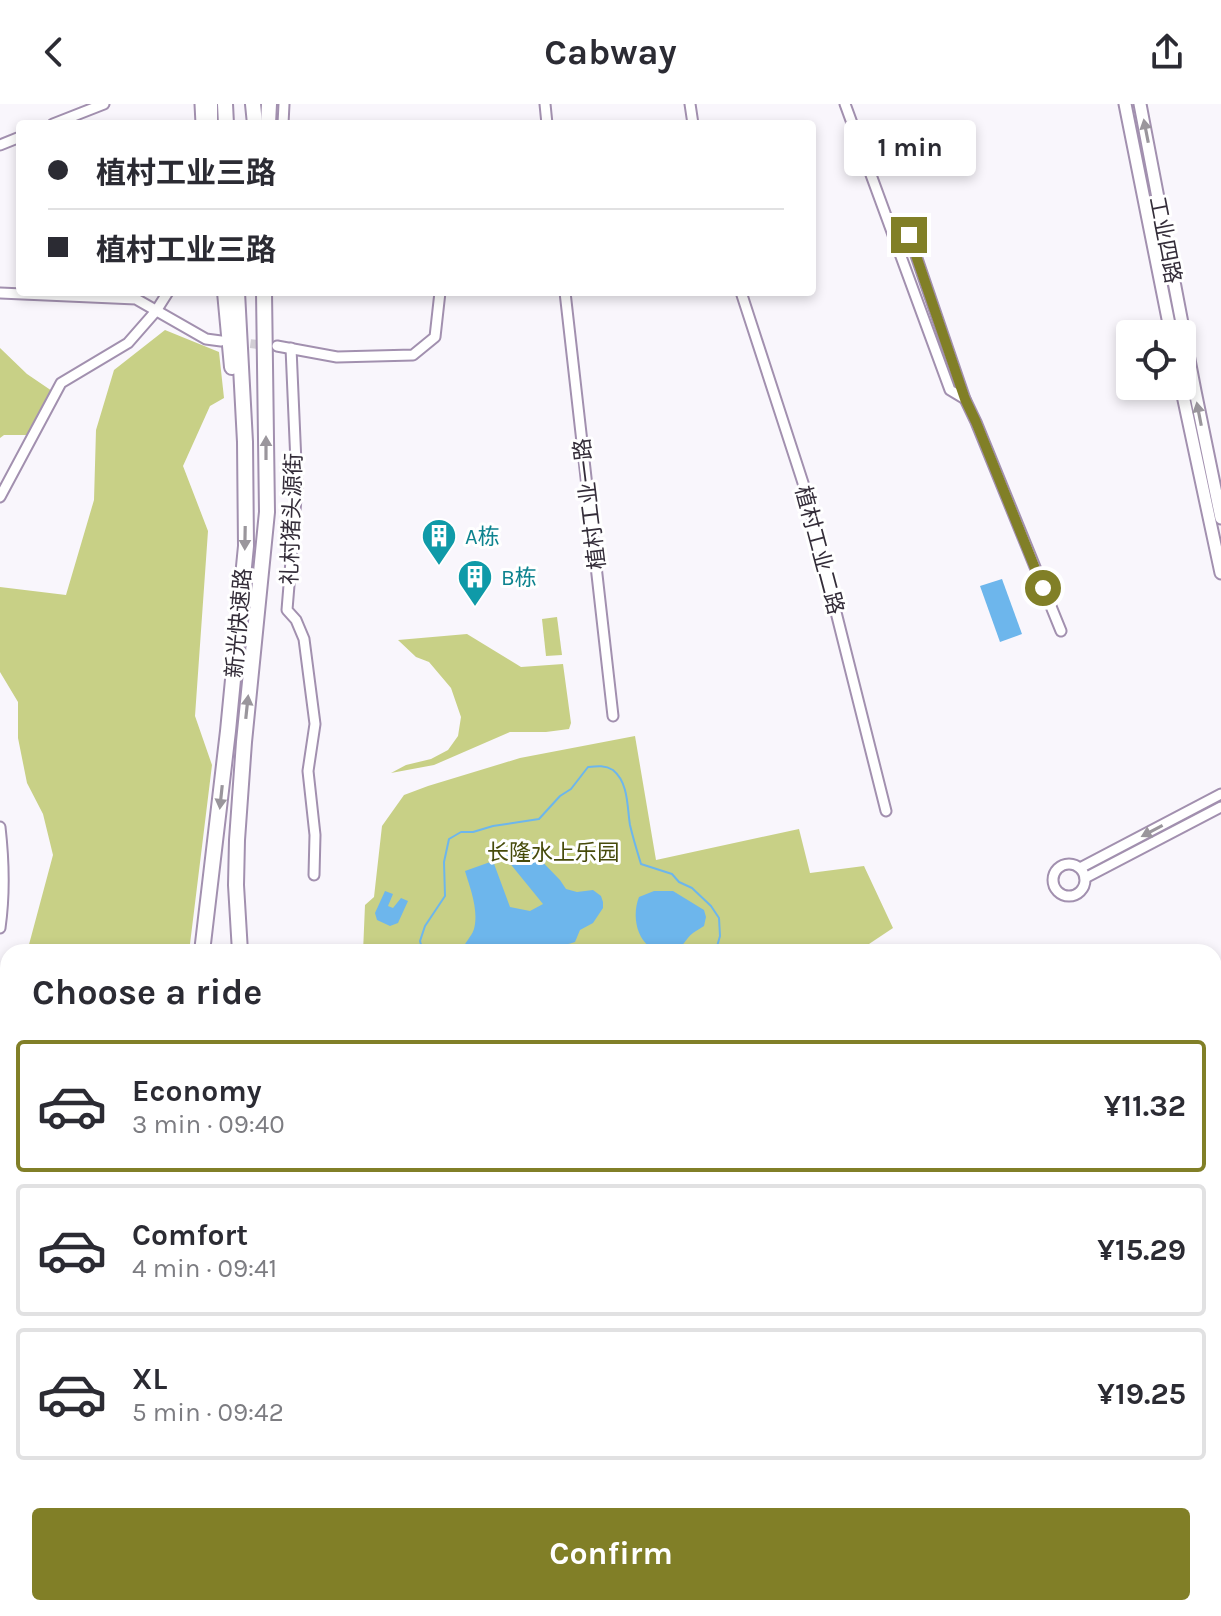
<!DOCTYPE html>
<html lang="en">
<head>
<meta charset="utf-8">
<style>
	body { margin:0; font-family:Karla,"Noto Sans SC",sans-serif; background:#f2f2f3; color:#2b2b33; height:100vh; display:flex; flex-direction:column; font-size:30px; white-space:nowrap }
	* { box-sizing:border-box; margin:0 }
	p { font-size:26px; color:#7c7c81 }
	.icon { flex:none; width:44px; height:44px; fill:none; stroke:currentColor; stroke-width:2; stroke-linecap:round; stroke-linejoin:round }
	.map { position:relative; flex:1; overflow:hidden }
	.details { position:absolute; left:0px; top:840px; width:1222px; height:672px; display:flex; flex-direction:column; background:#fff; border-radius:24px 24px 0 0; box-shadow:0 4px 12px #0003 }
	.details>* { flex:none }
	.hud { position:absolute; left:16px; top:16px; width:800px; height:176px; border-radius:8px; box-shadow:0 4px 12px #0003; display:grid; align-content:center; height:176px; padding:0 32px; background:#fff }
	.controls { position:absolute; left:1116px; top:216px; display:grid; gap:16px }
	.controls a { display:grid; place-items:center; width:80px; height:80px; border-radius:8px; background:#fff; box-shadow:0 4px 12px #0003; font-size:40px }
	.end { position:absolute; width:36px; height:36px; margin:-18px; border:10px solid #817f27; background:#fff; box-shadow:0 0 0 4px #fff }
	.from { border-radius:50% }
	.bubble { position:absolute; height:56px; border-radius:8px; background:#fff; box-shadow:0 4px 12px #0003; font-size:26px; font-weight:700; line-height:56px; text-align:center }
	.hud b { display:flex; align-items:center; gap:28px; height:76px; font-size:30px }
	.hud b+b { border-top:2px solid #e1e1e2 }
	.hud i { width:20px; height:20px; background:#2b2b33 }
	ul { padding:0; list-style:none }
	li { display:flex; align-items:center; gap:24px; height:132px; margin:0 16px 12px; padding:0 16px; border:4px solid #e1e1e2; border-radius:8px }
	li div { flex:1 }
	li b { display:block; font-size:30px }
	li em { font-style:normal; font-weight:700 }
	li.current { border-color:#817f27 }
	li>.icon { width:72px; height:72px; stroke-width:1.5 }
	h2 { padding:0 32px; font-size:36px; line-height:96px }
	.cta { display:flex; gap:16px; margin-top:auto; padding:16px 32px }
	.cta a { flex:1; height:92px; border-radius:8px; background:#817f27; color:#fff; font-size:32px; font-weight:700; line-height:92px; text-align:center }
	header { display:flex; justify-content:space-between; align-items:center; height:104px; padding:0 32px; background:#fff; font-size:36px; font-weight:700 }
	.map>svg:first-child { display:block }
</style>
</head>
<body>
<header><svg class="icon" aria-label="back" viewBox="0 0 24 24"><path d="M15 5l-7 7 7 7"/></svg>Cabway<svg class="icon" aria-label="share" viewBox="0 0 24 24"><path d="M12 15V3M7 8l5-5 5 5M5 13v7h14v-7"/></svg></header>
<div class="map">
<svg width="1221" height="1512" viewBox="0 0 1221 1512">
	<rect width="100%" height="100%" fill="#f9f6fc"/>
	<g fill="#c8d086">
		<polygon points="165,226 219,248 224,294 210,302 183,362 208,427 195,612 212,661 189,848 27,848 53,751 43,710 27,679 18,634 18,598 0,568 0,483 66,491 94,396 96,326 114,266"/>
		<polygon points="0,244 27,270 52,287 31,331 4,331 0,334"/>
		<polygon points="557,513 562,551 546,552 542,515"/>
		<polygon points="467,530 521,563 563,560 571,619 569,625 546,628 510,628 434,661 391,669 406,661 431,655 448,646 458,632 461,613 451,584 429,558 416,553 398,536"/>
		<polygon points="635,632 656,756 799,725 810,769 864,762 893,824 857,848 363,848 365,801 374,793 382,722 404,691 428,682 520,654"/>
		<polygon points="8,900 8,1178 0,1176 0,914"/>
		<polygon points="1221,1137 1221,1512 660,1512 652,1504 1214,1504 1214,1144"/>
		<polygon points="8,1224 8,1500 0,1493 0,1228"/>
		<polygon points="12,1504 435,1504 439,1512 338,1512 335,1505 325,1512 20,1512"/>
	</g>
	<g fill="#6db6ec">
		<polygon points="1002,475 1022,530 1000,538 980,482"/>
		<path d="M527,742L560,776L566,785L577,788L593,786L601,792L603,798V804L593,819L580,826L575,838C563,843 548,839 538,848H462C464,838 471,834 474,825C479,806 470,784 465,767L493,757L510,803L530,807L543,800L504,752L512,746L517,750Z"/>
		<polygon points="385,787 393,790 388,802 393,804 401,794 408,797 398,819 390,822 377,816 375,809"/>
		<path d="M654,787H673L704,806L706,813L704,822C701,824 697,826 693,829C685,835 684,843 674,846C642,855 629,818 639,793Z"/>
		<polygon points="740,1504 834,1504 837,1512 738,1512"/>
	</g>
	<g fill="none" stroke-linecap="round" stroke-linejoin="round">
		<g stroke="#6db6ec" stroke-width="2">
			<path d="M423,848L420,837L425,822L445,792L444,758L449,735L461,728H473L493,722L539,715L560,692L571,685L588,663C597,662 605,661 613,666C629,679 627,704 630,721C633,734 637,747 641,760L672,770L679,778L692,784L711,802L719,814L720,832L716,846L710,848"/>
			<polyline points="1041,1504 1048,1512"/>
			<polyline points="1072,1504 1072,1512"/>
		</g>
		<polyline stroke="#d2ced5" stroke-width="9" stroke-dasharray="9 4.5" stroke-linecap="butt" points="237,238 270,242"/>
		<g stroke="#d2ced5" stroke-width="14" stroke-dasharray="14 7" stroke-linecap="butt">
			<polyline points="354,1504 359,1512"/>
			<polyline points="384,1504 387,1512"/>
		</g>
		<defs>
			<g id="minor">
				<polyline points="200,0 201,20"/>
				<polyline points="545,0 547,20"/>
				<polyline points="690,0 693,20"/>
				<polyline points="845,0 950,286 965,295"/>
				<polyline points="53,20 104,0"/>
				<polyline points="283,20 284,0"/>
				<polyline points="0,41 20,33"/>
				<polyline points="890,121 909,131 965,295 976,318 1061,527"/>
				<polyline points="565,188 613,612"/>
				<polyline points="741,188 805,385 886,707"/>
				<polyline points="0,189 136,195 206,235 221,237"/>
				<polyline points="277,242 337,253 413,251 435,233 440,188"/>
				<polyline points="291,244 297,382 287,506 296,516 304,535 315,620 308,667 315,731 314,771"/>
				<polyline points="0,393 61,279 128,239 156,207 168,188"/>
				<path d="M0,723C4,758 5,789 0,824"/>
				<circle cx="1069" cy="776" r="16"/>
				<polyline points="1080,764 1221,690"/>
				<polyline points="1085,774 1221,703"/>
				<polyline points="1214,1090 1221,1087"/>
				<polyline points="0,1217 8,1215"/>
				<polyline points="595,1504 606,1512"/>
				<polyline points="629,1504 640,1512"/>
			</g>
			<g id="tertiary">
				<polyline points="1125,0 1171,230"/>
				<polyline points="1140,0 1195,287 1221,414"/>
				<polyline points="1181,282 1221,469"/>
			</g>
			<g id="trunk">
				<polyline points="210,0 210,20"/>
				<polyline points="225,0 226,20"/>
				<polyline points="253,0 255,20"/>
				<polyline points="268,20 269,0"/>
				<polyline points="225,188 232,263"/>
				<polyline points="202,848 228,627 246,442 245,338 237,188"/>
				<polyline points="240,848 236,781 237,736 244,638 267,408 264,188"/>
			</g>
		</defs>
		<use href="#minor" stroke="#a290af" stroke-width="13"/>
		<use href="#tertiary" stroke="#a290af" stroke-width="15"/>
		<use href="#trunk" stroke="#a290af" stroke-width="18"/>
		<use href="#minor" stroke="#fff" stroke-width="9"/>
		<use href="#tertiary" stroke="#fff" stroke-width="11"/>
		<use href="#trunk" stroke="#fff" stroke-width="14"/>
	</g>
	<defs><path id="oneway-solid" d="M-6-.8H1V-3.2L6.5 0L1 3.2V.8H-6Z" transform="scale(2)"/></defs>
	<g fill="#9a969c">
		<use href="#oneway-solid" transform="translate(1146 27) rotate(-101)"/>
		<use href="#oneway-solid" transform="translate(1199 310) rotate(-101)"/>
		<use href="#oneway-solid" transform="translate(266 344) rotate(-90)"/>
		<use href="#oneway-solid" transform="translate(245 434) rotate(91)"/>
		<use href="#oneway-solid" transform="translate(247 603) rotate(-84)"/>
		<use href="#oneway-solid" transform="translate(221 693) rotate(96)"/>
		<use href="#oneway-solid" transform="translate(1152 727) rotate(152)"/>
	</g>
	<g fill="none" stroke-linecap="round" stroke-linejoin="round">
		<polyline stroke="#817f27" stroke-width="10" points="909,131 965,295 976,318 1043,484"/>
	</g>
	<defs>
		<symbol id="building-pin" viewBox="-11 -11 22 30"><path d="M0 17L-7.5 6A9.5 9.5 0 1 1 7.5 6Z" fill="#0f9aa8" stroke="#fff"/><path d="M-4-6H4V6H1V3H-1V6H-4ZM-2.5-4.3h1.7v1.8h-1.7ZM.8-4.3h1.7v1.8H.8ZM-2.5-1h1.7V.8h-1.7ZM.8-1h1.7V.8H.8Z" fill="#fff"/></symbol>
	</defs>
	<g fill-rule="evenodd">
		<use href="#building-pin" x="419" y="412" width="40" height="54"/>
		<use href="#building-pin" x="455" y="453" width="40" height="54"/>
	</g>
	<g text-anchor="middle" stroke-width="6" stroke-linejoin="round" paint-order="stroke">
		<g font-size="22" fill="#342d39" stroke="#fff">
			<text transform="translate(1166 136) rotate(79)" y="8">工业四路</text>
			<text transform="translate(589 400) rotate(-97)" y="8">植村工业一路</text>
			<text transform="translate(291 415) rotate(-88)" y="8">礼村猪头源街</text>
			<text transform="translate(820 446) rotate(75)" y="8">植村工业二路</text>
			<text transform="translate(238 519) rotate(-85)" y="8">新光快速路</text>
		</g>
		<g font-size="22" fill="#0d838f" stroke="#fff" text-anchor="start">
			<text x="465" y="440">A栋</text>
			<text x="501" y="481">B栋</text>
		</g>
		<g font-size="22" fill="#474b0b" stroke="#fff">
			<text x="553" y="756">长隆水上乐园</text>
		</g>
	</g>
</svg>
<div class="controls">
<a><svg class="icon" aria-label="locate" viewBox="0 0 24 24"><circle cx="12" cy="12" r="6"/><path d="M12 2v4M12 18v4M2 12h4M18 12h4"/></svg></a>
</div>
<i class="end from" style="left:1043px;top:484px"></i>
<i class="end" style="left:909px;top:131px"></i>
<div class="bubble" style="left:844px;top:16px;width:132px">1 min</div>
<div class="hud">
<b><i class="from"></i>植村工业三路</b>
<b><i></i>植村工业三路</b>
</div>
<section class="details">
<h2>Choose a ride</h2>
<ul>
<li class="current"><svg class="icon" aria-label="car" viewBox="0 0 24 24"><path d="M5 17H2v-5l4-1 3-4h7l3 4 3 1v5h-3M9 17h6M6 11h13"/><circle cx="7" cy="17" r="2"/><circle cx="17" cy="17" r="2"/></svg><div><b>Economy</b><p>3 min · 09:40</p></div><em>¥11.32</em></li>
<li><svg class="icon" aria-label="car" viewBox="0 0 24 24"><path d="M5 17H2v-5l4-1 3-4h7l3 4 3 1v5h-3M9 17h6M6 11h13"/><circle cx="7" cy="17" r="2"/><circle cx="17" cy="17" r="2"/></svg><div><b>Comfort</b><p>4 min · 09:41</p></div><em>¥15.29</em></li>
<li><svg class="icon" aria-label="car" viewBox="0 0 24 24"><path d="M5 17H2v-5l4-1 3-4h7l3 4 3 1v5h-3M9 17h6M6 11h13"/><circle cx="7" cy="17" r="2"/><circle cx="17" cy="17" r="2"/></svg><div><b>XL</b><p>5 min · 09:42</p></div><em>¥19.25</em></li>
</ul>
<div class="cta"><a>Confirm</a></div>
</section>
</div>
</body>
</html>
